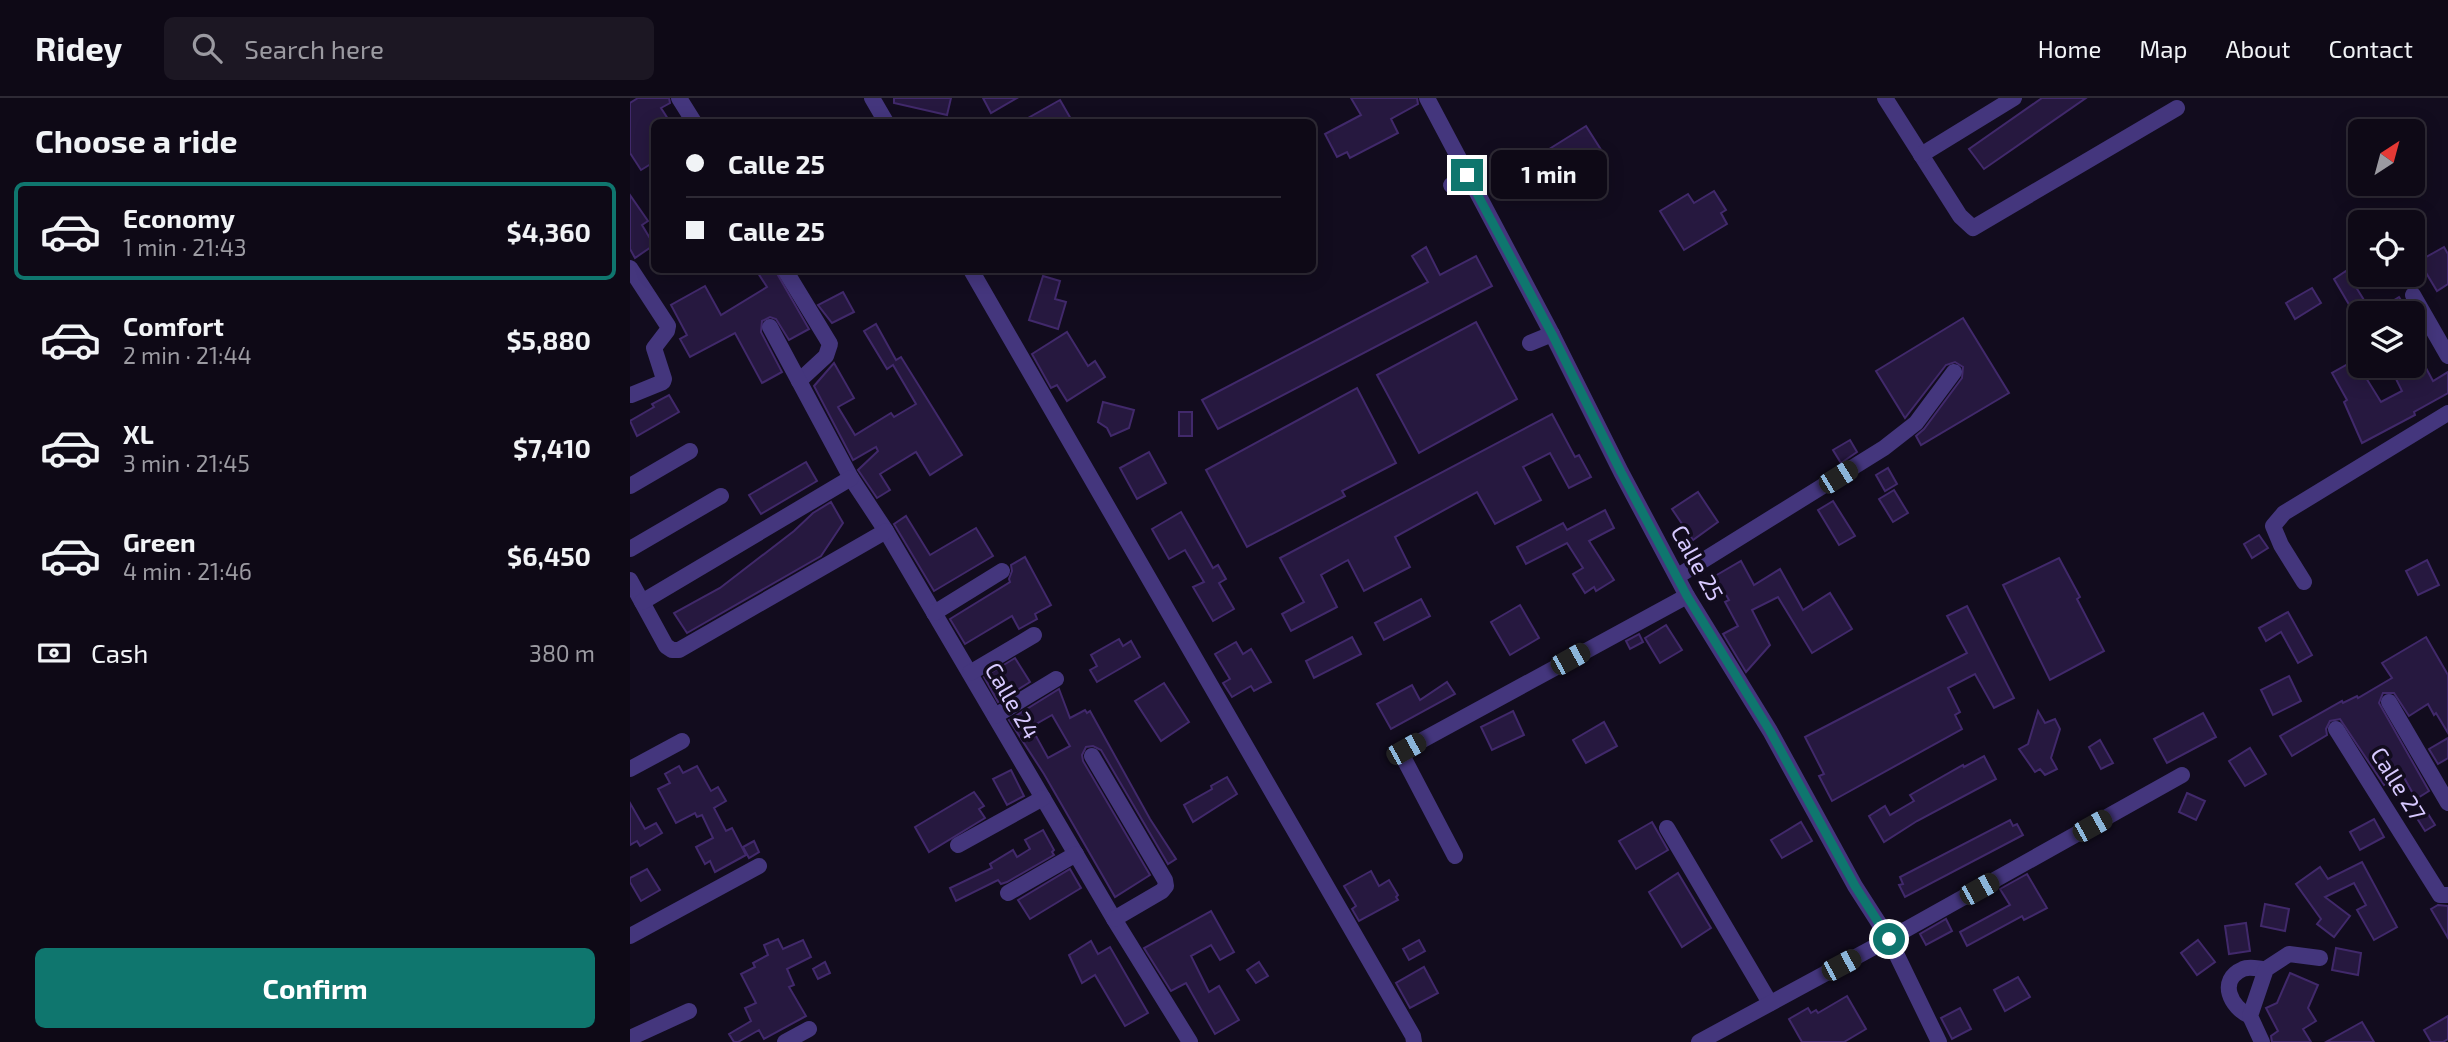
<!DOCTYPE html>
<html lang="en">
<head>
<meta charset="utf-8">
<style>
	body { margin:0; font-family:"Exo 2",sans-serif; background:#1c1723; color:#f1f3f6; height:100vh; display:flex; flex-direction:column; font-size:26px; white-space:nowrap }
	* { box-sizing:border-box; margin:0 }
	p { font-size:23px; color:#9b9aa1 }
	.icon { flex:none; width:38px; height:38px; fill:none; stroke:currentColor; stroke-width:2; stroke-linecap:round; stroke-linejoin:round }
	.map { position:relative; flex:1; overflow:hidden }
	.drawer { display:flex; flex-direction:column; background:#0e0916; width:630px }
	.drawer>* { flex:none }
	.hud { position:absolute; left:21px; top:21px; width:665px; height:154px; border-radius:10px; box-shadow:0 4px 18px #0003,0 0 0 2px #2e2a35; display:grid; align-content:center; height:154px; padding:0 35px; background:#0e0916 }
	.needle { width:46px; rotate:36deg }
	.controls { position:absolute; left:1718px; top:21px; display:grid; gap:14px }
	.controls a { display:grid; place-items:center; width:77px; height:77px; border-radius:10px; background:#0e0916; box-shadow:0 4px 18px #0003,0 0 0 2px #2e2a35; font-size:35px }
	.end { position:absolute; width:32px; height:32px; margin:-16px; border:9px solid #0f766e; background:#fff; box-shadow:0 0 0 4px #fff }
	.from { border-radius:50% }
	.bubble { position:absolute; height:49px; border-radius:10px; background:#0e0916; box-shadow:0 4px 18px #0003,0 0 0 2px #2e2a35; font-size:23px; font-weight:700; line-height:49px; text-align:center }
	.car { position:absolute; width:21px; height:42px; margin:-21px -10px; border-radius:9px; box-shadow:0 0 5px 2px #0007; background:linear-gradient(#222 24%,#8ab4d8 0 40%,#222 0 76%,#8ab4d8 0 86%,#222 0) }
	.hud b { display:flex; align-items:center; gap:24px; height:66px; font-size:26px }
	.hud b+b { border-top:2px solid #2e2a35 }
	.hud i { width:18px; height:18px; background:#f1f3f6 }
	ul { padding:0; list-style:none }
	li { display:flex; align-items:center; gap:21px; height:98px; margin:0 14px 10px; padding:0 21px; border:4px solid transparent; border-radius:10px }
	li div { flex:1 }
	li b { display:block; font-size:26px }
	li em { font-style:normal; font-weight:700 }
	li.current { border-color:#0f766e }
	li>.icon { width:63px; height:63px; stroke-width:1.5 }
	h2 { padding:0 35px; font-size:32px; line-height:84px }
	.pay { display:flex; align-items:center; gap:18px; height:77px; padding:0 35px; font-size:26px }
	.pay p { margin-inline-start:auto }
	.cta { display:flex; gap:14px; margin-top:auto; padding:14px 35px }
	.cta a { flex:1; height:80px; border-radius:10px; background:#0f766e; color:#fff; font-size:28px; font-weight:700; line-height:80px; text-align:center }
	header { display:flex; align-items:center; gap:42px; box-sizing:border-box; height:98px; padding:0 35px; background:#0e0916; border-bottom:2px solid #2e2a35 }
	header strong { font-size:33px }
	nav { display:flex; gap:38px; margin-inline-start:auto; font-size:24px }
	.search { width:490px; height:63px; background:#1c1723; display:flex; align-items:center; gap:18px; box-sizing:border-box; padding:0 24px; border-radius:10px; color:#9b9aa1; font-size:26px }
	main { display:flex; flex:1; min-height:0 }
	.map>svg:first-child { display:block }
</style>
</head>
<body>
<header>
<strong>Ridey</strong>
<div class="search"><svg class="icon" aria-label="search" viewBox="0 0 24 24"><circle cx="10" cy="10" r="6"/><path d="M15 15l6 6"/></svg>Search here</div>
<nav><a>Home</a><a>Map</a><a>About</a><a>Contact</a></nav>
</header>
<main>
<section class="drawer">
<h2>Choose a ride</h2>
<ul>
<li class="current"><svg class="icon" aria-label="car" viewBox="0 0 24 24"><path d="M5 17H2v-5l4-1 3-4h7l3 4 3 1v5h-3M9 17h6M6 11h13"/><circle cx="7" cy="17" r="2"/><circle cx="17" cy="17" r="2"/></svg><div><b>Economy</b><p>1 min · 21:43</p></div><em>$4,360</em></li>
<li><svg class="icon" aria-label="car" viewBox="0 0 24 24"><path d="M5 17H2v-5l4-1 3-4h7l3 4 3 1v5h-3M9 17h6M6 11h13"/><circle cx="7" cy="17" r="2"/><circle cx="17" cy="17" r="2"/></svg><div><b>Comfort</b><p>2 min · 21:44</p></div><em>$5,880</em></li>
<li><svg class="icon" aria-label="car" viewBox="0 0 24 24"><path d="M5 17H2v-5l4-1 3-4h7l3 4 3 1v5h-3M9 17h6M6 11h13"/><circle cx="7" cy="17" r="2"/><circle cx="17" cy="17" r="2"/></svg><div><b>XL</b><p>3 min · 21:45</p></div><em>$7,410</em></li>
<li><svg class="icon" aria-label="car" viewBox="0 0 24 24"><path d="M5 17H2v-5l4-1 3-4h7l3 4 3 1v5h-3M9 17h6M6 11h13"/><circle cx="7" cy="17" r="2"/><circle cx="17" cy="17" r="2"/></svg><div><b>Green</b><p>4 min · 21:46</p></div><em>$6,450</em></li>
</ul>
<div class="pay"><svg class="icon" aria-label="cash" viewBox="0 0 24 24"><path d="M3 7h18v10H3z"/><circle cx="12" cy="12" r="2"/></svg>Cash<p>380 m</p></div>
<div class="cta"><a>Confirm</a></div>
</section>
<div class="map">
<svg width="1818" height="944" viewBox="0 0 1818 944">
	<rect width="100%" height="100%" fill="#120c1e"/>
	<g fill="#26183f" stroke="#41296b" stroke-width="2" fill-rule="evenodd">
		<polygon points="8,0 39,0 40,5 31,10 40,24 24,24 24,64 11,72 0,55 0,5"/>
		<polygon points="264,0 321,0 317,17 264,5"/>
		<polygon points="353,0 387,0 361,15"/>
		<polygon points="721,0 787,0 788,6 761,21 768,35 720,60 717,54 707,59 695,36 731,17"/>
		<polygon points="1412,0 1456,0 1354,71 1339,51"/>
		<polygon points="430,2 441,21 435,24 391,24"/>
		<polygon points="956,28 975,58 935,83 916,53"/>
		<polygon points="1084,93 1096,112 1091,115 1097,126 1054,152 1030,113 1058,96 1064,105"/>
		<polygon points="0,97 18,123 12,127 24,147 5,160 0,151"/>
		<polygon points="796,149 810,177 846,158 862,188 588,331 572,302 798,184 782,158"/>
		<polygon points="1814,149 1818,156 1818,186 1807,193 1789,163"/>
		<polygon points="126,172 145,172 179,231 159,242 146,221 140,219 132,223 131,234 152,274 132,285 105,235 60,259 50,241 57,237 41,207 75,188 91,217 137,189"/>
		<polygon points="1716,173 1742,215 1724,215 1704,181"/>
		<polygon points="413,178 430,183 425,201 436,204 428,231 399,222"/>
		<polygon points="1682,190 1691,205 1665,221 1656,205"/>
		<polygon points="213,194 224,214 202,225 188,207"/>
		<polygon points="1769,199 1779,215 1743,215"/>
		<polygon points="1333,220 1379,295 1291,347 1286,338 1294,331 1332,280 1333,269 1325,264 1316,267 1275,320 1246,273"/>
		<polygon points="846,224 887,301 789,355 747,277"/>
		<polygon points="246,226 266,262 271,259 332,357 300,377 286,354 250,376 260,392 247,400 228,372 248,353 246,349 223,362 184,288 204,265 224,300 208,309 225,337 261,315 264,319 286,306 263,267 257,271 234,233"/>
		<polygon points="437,234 458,268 465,263 475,279 437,303 427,287 421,290 402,256"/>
		<polygon points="1783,246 1803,283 1818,274 1818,295 1784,314 1785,317 1732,345 1714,304 1717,302 1702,275 1725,262 1751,304 1772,293 1766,281 1781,273 1778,268 1783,268"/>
		<polygon points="727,290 766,365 712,393 715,398 617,449 576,372"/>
		<polygon points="39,297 49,314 7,338 0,323 24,309 22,306"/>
		<polygon points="473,304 504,312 499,330 481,338 477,330 468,324"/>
		<rect x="549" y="314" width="13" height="24"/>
		<polygon points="922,316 945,359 949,357 961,379 939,390 920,355 893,369 911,402 865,426 847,394 765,439 780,469 734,493 718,462 691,477 707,509 661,533 652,516 674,504 650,460"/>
		<polygon points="1220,342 1227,354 1211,365 1203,352"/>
		<polygon points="519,354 536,385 507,401 490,370"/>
		<polygon points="176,364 187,383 131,416 119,397"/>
		<polygon points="1258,370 1267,386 1255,393 1246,377"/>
		<polygon points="1264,392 1278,415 1263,424 1249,401"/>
		<polygon points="1068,394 1088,424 1063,442 1042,411"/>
		<polygon points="1203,403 1225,438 1209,447 1188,412"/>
		<polygon points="201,404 213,425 191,458 57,535 44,515 90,490 164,433 183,415"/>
		<polygon points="975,412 984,430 959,443 984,482 966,493 964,489 955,495 943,476 953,470 937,445 896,466 887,449 933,425 937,432"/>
		<polygon points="551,414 583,470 588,467 596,481 589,485 604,511 583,523 563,489 574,484 555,452 539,461 522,431"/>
		<polygon points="276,418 300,457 346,430 363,458 304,493 264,426"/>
		<polygon points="1629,437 1638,450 1622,460 1614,446"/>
		<polygon points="395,459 421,507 405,516 407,521 389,531 382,518 335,546 320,521 380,484 379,481 382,473 381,467"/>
		<polygon points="1429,460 1450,499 1447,501 1474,553 1420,582 1373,487"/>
		<polygon points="1797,462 1809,487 1788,497 1776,473"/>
		<polygon points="1111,463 1124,487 1150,471 1173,512 1200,495 1222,531 1182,555 1148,499 1122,512 1140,547 1116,574 1093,536 1108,528 1095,504 1099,502 1085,478"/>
		<polygon points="791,501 800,518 754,542 745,525"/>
		<polygon points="890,507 909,540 880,557 861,524"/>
		<polygon points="1337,508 1384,600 1364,610 1345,576 1318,590 1330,614 1325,617 1332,631 1202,703 1189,678 1194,676 1175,639 1337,555 1317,518"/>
		<polygon points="1658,514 1682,557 1668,565 1651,534 1636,543 1629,530"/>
		<polygon points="1036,527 1052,552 1030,565 1015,540"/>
		<polygon points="1009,536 1013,544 1000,551 996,543"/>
		<polygon points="722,539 731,556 684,580 676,563"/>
		<polygon points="1796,539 1818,577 1818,635 1806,615 1804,617 1798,606 1779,618 1764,595 1753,595 1749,605 1799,693 1786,701 1772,676 1754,687 1710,621 1700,623 1696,631 1697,637 1662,658 1650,638 1712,603 1713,605 1727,598 1728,600 1762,580 1752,565"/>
		<polygon points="489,541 493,548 501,543 510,559 467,584 460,572 467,568 461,557"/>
		<polygon points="606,544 613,556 621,551 641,584 624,593 621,588 602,599 593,585 600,581 585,556"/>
		<polygon points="385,560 400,584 368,604 354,579"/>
		<polygon points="1659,578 1671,603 1643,617 1631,592"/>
		<polygon points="817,584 825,596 761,631 747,606 782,587 790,602"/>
		<polygon points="534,585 559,624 531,643 505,603"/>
		<path d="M429,591L440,620L455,612L457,615L460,613L520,721L546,761L538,766L471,652L463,648L456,649L452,657L453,663L520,777L485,799L414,676L379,622ZM422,617L440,648L418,660L401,629Z"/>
		<polygon points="883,613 894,637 862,652 851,629"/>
		<polygon points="1408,613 1415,625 1425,621 1430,631 1421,660 1427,671 1415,677 1410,671 1405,674 1389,651 1398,646"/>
		<polygon points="1573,615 1586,639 1537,665 1524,641"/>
		<polygon points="974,624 987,648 956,665 943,642"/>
		<polygon points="1818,640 1818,660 1808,666 1799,651"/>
		<polygon points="1470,642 1483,665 1471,671 1459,649"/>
		<polygon points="1620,650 1636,676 1615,688 1599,663"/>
		<polygon points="1354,658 1366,681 1287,723 1254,744 1239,718 1255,708 1260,717 1284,703 1280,697 1333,667 1334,669"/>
		<polygon points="49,668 53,675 67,668 81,693 88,689 96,703 84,710 96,733 102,730 116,757 85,774 80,763 75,766 66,749 83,740 72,717 67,719 65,715 46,725 28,691 40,685 35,676"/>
		<polygon points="381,672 394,698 377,707 363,681"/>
		<polygon points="597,679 607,696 563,724 554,707 582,691 581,688"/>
		<polygon points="344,694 354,708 349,711 355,720 299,754 285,729"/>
		<polygon points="1557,695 1575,703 1566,722 1549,714"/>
		<polygon points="0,705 15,731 26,725 32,735 10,748 7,743 0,747"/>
		<polygon points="1795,711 1805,727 1795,733 1785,717"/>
		<polygon points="1744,721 1754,739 1730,752 1720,734"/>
		<polygon points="1380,722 1383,728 1387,726 1393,737 1275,799 1269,787 1273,786 1270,779"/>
		<polygon points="1022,724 1038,752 1006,771 989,743"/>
		<polygon points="1171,724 1182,743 1152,760 1141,742"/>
		<polygon points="413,732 424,752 422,754 424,757 377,784 371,786 368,782 326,803 320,790 362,770 360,766 383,752 387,759 400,751 395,742"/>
		<polygon points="124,743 129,754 119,760 113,749"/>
		<polygon points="1732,764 1767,829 1744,842 1727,812 1736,807 1724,785 1695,799 1720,818 1704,839 1687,826 1691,821 1666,786 1690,769 1698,781"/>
		<polygon points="17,771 30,792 11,803 0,784 0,780"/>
		<polygon points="440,771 451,790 400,821 388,802"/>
		<polygon points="741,773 749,788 759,782 768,797 766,799 768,802 729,823 722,811 726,808 714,788"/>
		<polygon points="1048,775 1081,830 1052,849 1019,794"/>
		<polygon points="1397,776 1417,810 1394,822 1392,818 1337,848 1330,834 1380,807 1370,791"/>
		<polygon points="1635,806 1659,811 1655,833 1631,828"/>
		<polygon points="1808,807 1818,808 1818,840 1801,811"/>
		<polygon points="581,813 604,854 590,862 581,847 561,858 579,894 589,888 609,922 585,936 556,885 541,893 514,850"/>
		<polygon points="1316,821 1322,833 1296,847 1290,836"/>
		<polygon points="1616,825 1620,853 1599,856 1595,828"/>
		<polygon points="148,841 153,851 173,842 181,859 157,871 164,887 159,889 176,918 134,941 129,932 108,944 104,944 99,936 121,923 115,910 126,905 111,876 125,869 123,865 138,857 134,847"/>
		<polygon points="789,842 795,853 779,862 773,851"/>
		<polygon points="1568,842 1585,864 1567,877 1551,855"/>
		<polygon points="461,843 468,856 480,849 518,915 495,928 465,877 452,885 439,857"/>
		<polygon points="1706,850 1731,855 1728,877 1702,872"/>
		<polygon points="195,864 200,875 188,881 183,871"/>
		<polygon points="629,864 638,878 626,885 617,872"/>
		<polygon points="794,869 808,895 780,910 766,885"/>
		<polygon points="1660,875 1688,887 1678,910 1686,923 1673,931 1681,944 1642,944 1641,938 1648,933 1636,910 1647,905"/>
		<polygon points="1388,879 1400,899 1375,913 1364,892"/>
		<polygon points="1217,898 1236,931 1214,944 1172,944 1159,921 1178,910 1181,915 1186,912 1188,915"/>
		<polygon points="1330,910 1341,931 1322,941 1311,920"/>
		<polygon points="1818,918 1818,941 1813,944 1801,944 1794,932"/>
		<polygon points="1732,924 1744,944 1696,944"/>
	</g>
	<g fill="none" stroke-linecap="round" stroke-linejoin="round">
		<g stroke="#44367d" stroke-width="16">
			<polyline points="49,0 64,24"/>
			<polyline points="242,0 256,24"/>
			<polyline points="797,0 922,236 991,374 1057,498 1140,633 1225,788 1259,841 1309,944"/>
			<polyline points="1255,0 1330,118 1343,130 1547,10"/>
			<polyline points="1291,57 1384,0"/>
			<polyline points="821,87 837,77"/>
			<polyline points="0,170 38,228 37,233 24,250 34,281 33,284 1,297"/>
			<polyline points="155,172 200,246 196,258 169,283"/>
			<polyline points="341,172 783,938 784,944"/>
			<polyline points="1783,197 1818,258"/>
			<polyline points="140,229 221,380 256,433 484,821 560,944"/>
			<polyline points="900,245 922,236"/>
			<polyline points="0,388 60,353"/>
			<polyline points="0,451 91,398"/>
			<polyline points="1048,478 1254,350 1286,325 1324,274"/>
			<polyline points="0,482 36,548 42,552 49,552 256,433"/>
			<polyline points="1674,484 1651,447 1643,428 1654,415 1818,315"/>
			<polyline points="12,504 221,380"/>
			<polyline points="304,515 372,473"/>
			<polyline points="340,575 404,537"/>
			<polyline points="1759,604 1818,705"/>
			<polyline points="365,618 426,581"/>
			<polyline points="1706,631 1810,797 1818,797"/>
			<polyline points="462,658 535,782 536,788 532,793 484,821"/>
			<polyline points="0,671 52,643"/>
			<polyline points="1037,730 1140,905"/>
			<polyline points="328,747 413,700"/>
			<polyline points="825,758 772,657 776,651 1057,498"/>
			<polyline points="378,795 446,756"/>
			<polyline points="0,838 129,768"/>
			<path d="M1620,918C1601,910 1587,882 1613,871C1619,868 1629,871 1636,871"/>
			<polyline points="0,940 59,913"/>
			<polyline points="155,944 179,931"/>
			<polyline points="1069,944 1259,841 1552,677"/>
			<polyline points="1632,944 1620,918 1636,871 1659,856 1690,860"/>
		</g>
	</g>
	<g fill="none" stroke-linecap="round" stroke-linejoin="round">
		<polyline stroke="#0f766e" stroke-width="9" points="837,77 922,236 991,374 1057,498 1140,633 1225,788 1259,841"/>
	</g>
	<g text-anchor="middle" stroke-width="7" stroke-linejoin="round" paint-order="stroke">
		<g font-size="23" fill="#d7c9ff" stroke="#120c1e">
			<text transform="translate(1067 465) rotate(61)" y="8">Calle 25</text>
			<text transform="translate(382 603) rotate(60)" y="8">Calle 24</text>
			<text transform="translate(1768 686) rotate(58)" y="8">Calle 27</text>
		</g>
	</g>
</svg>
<div class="controls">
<a><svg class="needle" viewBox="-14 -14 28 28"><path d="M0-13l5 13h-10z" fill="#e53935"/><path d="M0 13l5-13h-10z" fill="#9b9aa1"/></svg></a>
<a><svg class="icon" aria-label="locate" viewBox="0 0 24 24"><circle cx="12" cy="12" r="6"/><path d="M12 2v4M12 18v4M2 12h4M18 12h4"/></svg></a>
<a><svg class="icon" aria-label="layers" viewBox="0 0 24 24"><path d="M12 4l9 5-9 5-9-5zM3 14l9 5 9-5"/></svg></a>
</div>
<i class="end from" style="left:1259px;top:841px"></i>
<i class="end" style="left:837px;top:77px"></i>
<div class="bubble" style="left:861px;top:52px;width:116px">1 min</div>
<i class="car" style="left:1208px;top:379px;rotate:58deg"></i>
<i class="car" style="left:940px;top:561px;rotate:61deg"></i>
<i class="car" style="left:776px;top:651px;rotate:61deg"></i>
<i class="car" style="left:1462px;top:728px;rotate:61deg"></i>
<i class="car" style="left:1349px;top:791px;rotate:61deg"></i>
<i class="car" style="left:1211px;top:867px;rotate:62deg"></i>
<div class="hud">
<b><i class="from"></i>Calle 25</b>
<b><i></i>Calle 25</b>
</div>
</div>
</main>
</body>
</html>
